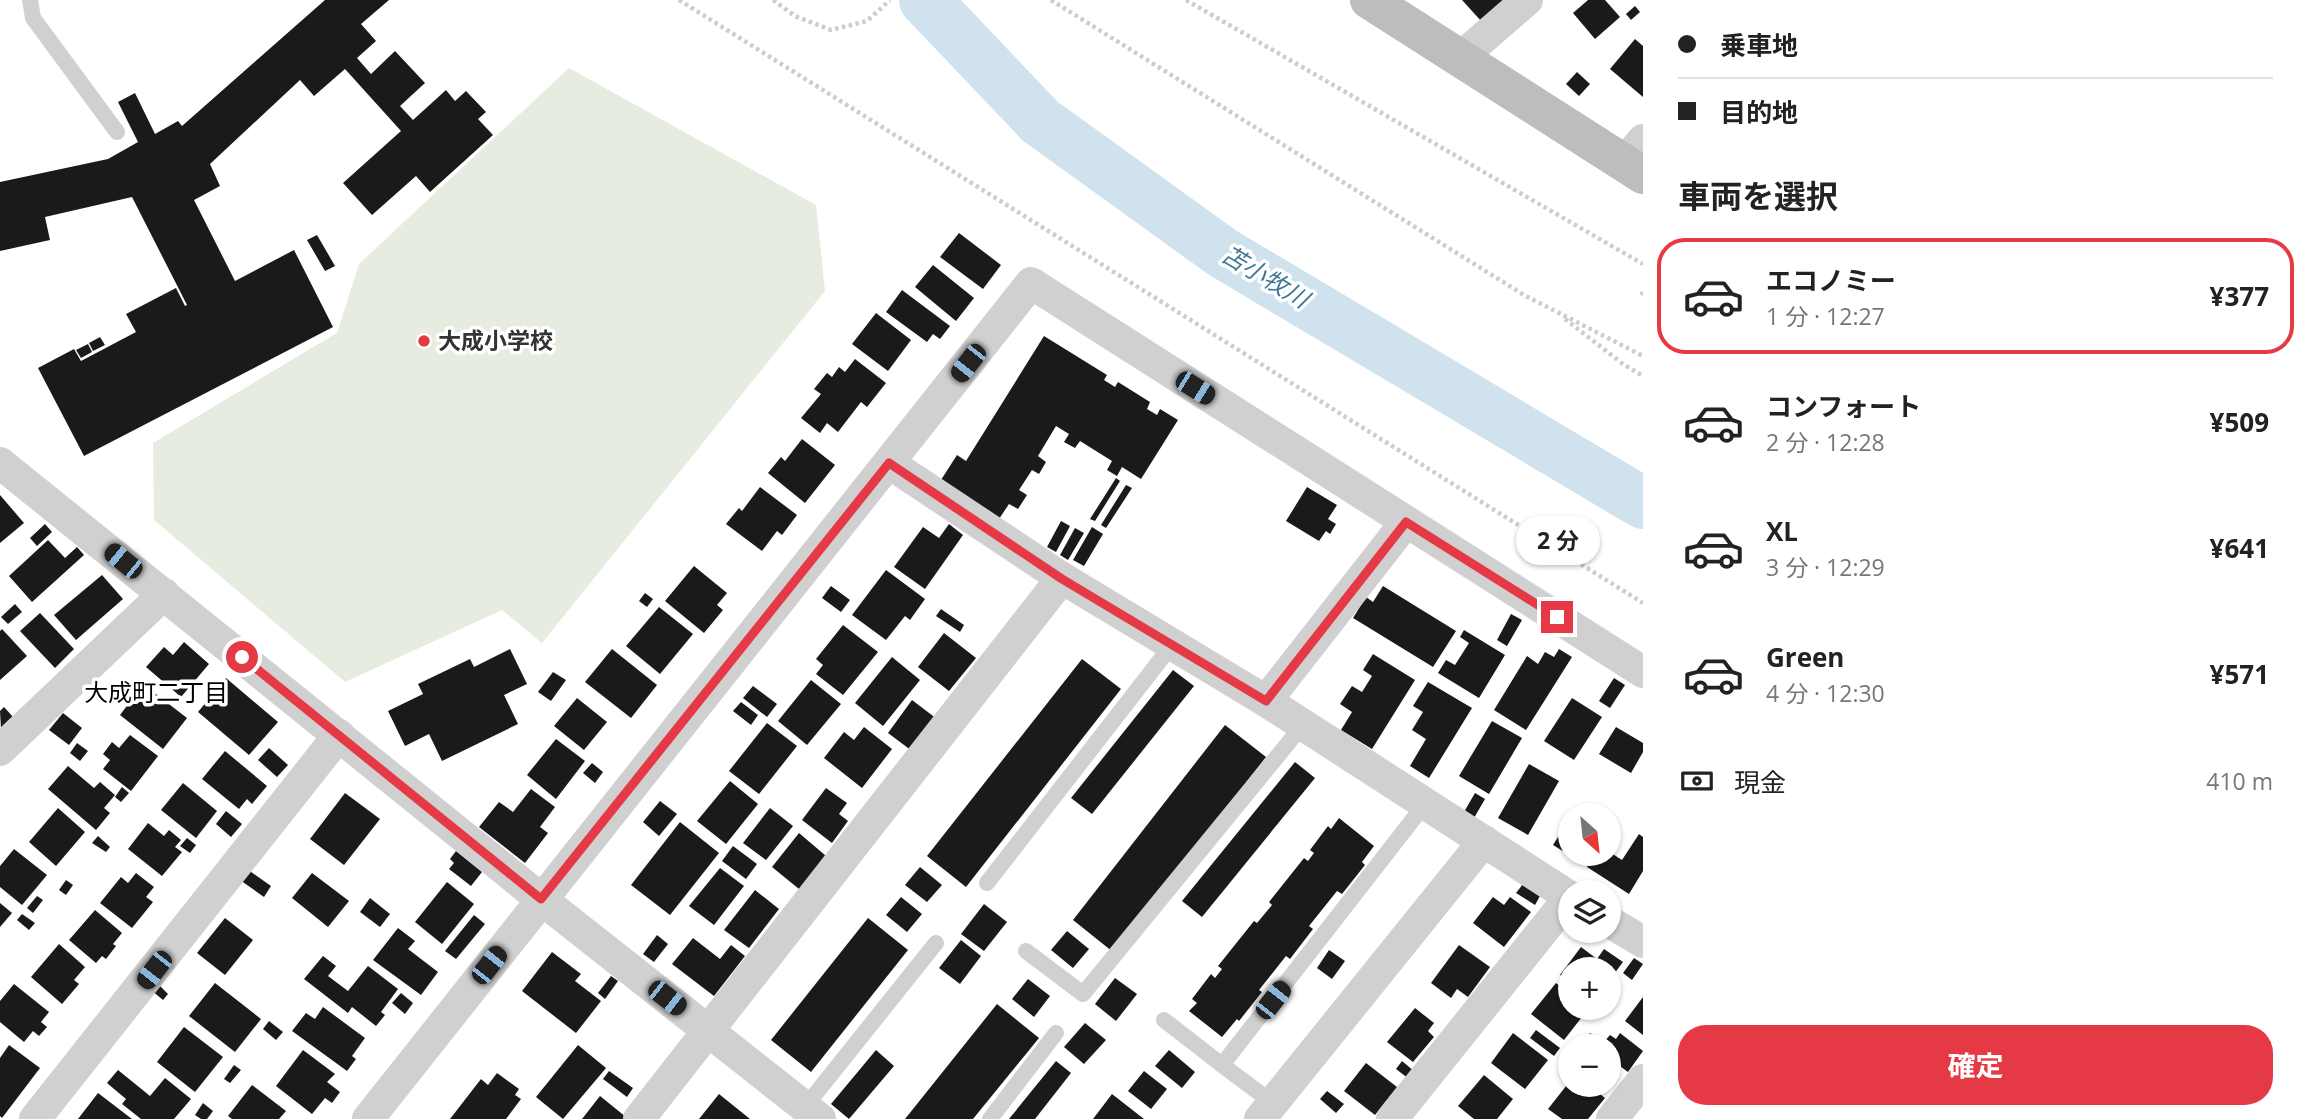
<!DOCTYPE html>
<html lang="ja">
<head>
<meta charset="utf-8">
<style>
	body { margin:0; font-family:"Open Sans","Noto Sans JP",sans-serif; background:#f2f2f2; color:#222; height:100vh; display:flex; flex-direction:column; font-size:26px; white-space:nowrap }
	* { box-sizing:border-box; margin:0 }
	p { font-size:23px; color:#767676 }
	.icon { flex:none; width:38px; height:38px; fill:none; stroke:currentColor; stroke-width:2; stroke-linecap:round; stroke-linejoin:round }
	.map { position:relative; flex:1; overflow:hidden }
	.panel { display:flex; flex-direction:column; background:#fff; width:665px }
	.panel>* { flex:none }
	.hud { display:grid; align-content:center; height:154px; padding:0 35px; background:#fff }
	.needle { width:46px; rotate:153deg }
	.buttons { position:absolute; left:1558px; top:803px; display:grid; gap:14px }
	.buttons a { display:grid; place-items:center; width:63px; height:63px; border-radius:50%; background:#fff; box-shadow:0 2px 5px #0004; font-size:35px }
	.end { position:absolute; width:32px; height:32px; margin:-16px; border:9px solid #e63946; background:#fff; box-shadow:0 0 0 4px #fff }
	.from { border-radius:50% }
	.bubble { position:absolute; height:49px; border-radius:24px; background:#fff; box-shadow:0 2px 5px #0004; font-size:23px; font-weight:700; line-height:49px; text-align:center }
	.car { position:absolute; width:21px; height:42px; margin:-21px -10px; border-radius:9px; box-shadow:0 0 5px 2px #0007; background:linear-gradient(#222 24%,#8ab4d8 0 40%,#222 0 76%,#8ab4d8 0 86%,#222 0) }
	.hud b { display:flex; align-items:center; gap:24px; height:66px; font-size:26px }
	.hud b+b { border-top:2px solid #e0e0e0 }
	.hud i { width:18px; height:18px; background:#222 }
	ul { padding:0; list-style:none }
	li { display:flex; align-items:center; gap:21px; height:116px; margin:0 14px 10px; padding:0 21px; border:4px solid transparent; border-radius:28px }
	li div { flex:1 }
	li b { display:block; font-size:26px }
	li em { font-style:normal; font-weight:700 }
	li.selected { border-color:#e63946 }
	li>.icon { width:63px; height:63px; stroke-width:1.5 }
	h2 { padding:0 35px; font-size:32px; line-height:84px }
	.pay { display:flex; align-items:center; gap:18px; height:77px; padding:0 35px; font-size:26px }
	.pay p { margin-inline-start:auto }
	.cta { display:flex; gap:14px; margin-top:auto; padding:14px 35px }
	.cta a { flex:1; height:80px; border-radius:28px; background:#e63946; color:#fff; font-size:28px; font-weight:700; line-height:80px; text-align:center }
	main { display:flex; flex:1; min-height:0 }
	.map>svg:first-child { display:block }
</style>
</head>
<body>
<main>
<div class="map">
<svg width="1643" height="1119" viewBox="0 0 1643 1119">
	<rect width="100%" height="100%" fill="#fff"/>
	<polygon fill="#e6ecdf" points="569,68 816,205 825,291 542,643 502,610 345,682 154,520 153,443 337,333 359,264"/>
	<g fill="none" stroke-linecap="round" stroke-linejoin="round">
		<polyline stroke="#cfe2ee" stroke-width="52" points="925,0 1040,121 1223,253 1643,503"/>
	</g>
	<g fill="#1a1a1a">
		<polygon points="325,0 389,0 361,24 376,41 357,58 371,74 395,51 425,83 400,106 413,120 446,90 455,101 466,91 486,112 478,119 493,135 430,192 416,176 372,215 343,183 401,131 345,69 314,96 300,80 210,164 220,186 194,200 235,281 294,250 333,327 84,456 38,368 74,349 81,361 136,332 126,314 176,288 185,306 187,305 132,197 45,217 50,240 0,251 0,182 108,159 138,142 118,102 135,93 155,134 178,121 182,126"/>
		<polygon points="1462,0 1506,0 1482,22"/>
		<polygon points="1588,0 1605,0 1620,17 1595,39 1573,13"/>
		<polygon points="1635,6 1640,12 1631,20 1626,14"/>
		<polygon points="1635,39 1643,46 1643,97 1610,69"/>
		<polygon points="1577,72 1590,84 1579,96 1566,84"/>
		<polygon points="959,233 1001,265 983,289 940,257"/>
		<polygon points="317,235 335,266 325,271 307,240"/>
		<polygon points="933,265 974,298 956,321 915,287"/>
		<polygon points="902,290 950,326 940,339 933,334 927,342 886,312"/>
		<polygon points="876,313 911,340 888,371 852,344"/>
		<polygon points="1044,336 1107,375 1104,380 1115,387 1118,382 1150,402 1147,409 1157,415 1160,409 1178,420 1141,479 1122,467 1117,476 1107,470 1112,461 1080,441 1075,448 1064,442 1069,434 1056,426 1038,456 1046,462 1039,474 1032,470 1019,490 1027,495 1018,509 1009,504 999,519 939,483 957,455 966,461"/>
		<polygon points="100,337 105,345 93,351 89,343"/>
		<polygon points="88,344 92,352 81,358 76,350"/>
		<polygon points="855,359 886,383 867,407 861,402 838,432 827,423 820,433 801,418 821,394 814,389 827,373 832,377 839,367 845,372"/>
		<polygon points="802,439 835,465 805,503 768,473 781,457 785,461"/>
		<polygon points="1116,478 1120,481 1095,521 1090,519"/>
		<polygon points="1126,485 1132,488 1106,528 1101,525"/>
		<polygon points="760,487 797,515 782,535 777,531 762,551 726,524 739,508 742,511"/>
		<polygon points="1307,487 1337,505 1328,519 1336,524 1330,534 1326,531 1319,541 1286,521"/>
		<polygon points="0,495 24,523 0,543"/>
		<polygon points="1061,521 1070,526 1056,552 1047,547"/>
		<polygon points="45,524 52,532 37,546 30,538"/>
		<polygon points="949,524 963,535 925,589 894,567 923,527 939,538"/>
		<polygon points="1092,527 1103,534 1084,566 1073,560"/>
		<polygon points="1075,528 1084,533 1068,560 1060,555"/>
		<polygon points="48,540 65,558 77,547 84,555 32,602 9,576"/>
		<polygon points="694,566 727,593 717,605 723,610 704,633 665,601"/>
		<polygon points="886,570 925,599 910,620 905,616 886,640 852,615"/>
		<polygon points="102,575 123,599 76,640 54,615"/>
		<polygon points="831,586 850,600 841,612 822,598"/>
		<polygon points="1383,586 1456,631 1433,667 1353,618 1366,597 1373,602"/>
		<polygon points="645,593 653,599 647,607 639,601"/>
		<polygon points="15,604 22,612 8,624 1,617"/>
		<polygon points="659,607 693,634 660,674 626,646"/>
		<polygon points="941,609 964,625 960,632 936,616"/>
		<polygon points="40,613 74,649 55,668 20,631"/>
		<polygon points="1511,614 1522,620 1507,646 1497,640"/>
		<polygon points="843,625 878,652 843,695 816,674 823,665 816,659"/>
		<polygon points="2,629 27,656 0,680 0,631"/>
		<polygon points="1464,630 1505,655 1479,698 1438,673 1446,660 1455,665 1469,643 1460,637"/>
		<polygon points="944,633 976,658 949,691 918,667"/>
		<polygon points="184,642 209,664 181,697 146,667 164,647 173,655"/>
		<polygon points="510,649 527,684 504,695 518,724 442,761 429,734 405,746 388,711 423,694 418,684 470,659 474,667"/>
		<polygon points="612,649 657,685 631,718 585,682"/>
		<polygon points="1559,649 1572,657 1526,730 1494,710 1527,656 1538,664 1545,652 1554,657"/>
		<polygon points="1373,654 1415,680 1372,749 1341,730 1352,712 1340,704 1352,686 1362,692 1372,676 1363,670"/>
		<polygon points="892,657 920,680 883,726 855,703"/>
		<polygon points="1082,659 1121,689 966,887 927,856"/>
		<polygon points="1173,670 1194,686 1092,814 1071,798"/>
		<polygon points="553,672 566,680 551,701 538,692"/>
		<polygon points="226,678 278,722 249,755 198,712"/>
		<polygon points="1614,678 1625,685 1610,708 1599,701"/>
		<polygon points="811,680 841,704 807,745 778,721"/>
		<polygon points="1428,682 1472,708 1429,778 1410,766 1426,739 1412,730 1423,712 1413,706"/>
		<polygon points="753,686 777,704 767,717 743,698"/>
		<polygon points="152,691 187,718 163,749 120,715 135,695 143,702"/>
		<polygon points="577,698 607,722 584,750 554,726"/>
		<polygon points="1572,698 1602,717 1574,760 1544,741"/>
		<polygon points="912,700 937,719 912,751 888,733"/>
		<polygon points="741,702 758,715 751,725 733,711"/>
		<polygon points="4,707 14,718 1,729 0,711"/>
		<polygon points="63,713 82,728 69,745 49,730"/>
		<polygon points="1492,721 1522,738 1489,794 1459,776"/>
		<polygon points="767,723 797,746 759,794 729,771"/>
		<polygon points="1225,725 1266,757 1113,952 1073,920"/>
		<polygon points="864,727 892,749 862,788 824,758 844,732 854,740"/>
		<polygon points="1616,727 1643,743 1643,752 1631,773 1599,754"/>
		<polygon points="130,735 158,756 131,791 103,769 110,760 103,754 112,742 119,748"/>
		<polygon points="556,739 585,761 556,799 527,775"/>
		<polygon points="77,743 88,751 80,761 70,753"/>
		<polygon points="269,748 288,765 277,777 258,760"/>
		<polygon points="225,751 267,786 252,804 247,799 239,809 202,779"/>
		<polygon points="1295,762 1315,778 1202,917 1182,901"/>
		<polygon points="592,763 603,772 595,783 583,773"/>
		<polygon points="1529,764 1559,781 1528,835 1498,818"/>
		<polygon points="68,766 94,788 100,782 115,795 104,808 110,813 96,830 48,789"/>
		<polygon points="730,781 758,804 726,844 697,821"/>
		<polygon points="183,783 217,811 196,838 161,810"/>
		<polygon points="122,787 129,793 121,802 115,797"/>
		<polygon points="826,788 847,803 839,814 848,821 832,843 802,820"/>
		<polygon points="531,789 555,807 540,827 548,833 525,863 479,827 499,802 513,812"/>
		<polygon points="345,793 380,819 344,865 310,839"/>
		<polygon points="1475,793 1485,799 1474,818 1464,812"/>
		<polygon points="660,801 677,814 659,836 643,822"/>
		<polygon points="58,808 85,832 56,866 29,842"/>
		<polygon points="770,808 793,826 766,860 743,843"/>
		<polygon points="226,811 242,824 231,837 216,824"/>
		<polygon points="1339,818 1374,846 1362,862 1365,865 1342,894 1337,891 1309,926 1313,929 1290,959 1286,956 1259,990 1262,992 1239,1021 1237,1019 1222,1037 1189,1011 1197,1003 1192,999 1211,974 1215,978 1222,969 1218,966 1254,921 1257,923 1272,905 1269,902 1304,858 1308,861 1314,853 1310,850 1328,826 1331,829"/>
		<polygon points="1570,818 1570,854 1583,854 1579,861 1553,845"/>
		<polygon points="680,822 719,853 670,915 631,885"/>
		<polygon points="148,823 164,836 169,830 181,840 175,847 182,852 162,876 128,849"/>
		<polygon points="799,833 826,856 799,889 772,867"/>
		<polygon points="1639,834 1643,837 1643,871 1629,894 1587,867 1595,854 1608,854 1608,851 1622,860"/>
		<polygon points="98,836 110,847 106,852 92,843"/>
		<polygon points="187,838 196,845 190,853 180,846"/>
		<polygon points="733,846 757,864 746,879 722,861"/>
		<polygon points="14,849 47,875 22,905 0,887 0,866"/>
		<polygon points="456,851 482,872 471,886 449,869 454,863 450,859"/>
		<polygon points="920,867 942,885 927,902 905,885"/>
		<polygon points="720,868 744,886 714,925 689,906"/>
		<polygon points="247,869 271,886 264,897 240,880"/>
		<polygon points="136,873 154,887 146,897 153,902 132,928 100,903 121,877 128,883"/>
		<polygon points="312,873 349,901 328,927 292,898"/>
		<polygon points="66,880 73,885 66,895 59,890"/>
		<polygon points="447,882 474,904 442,944 415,922"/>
		<polygon points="1523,884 1540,896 1535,905 1516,893"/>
		<polygon points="755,890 779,909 749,948 724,930"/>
		<polygon points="37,896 43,900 33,913 27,908"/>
		<polygon points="901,897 922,914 907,932 886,915"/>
		<polygon points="1493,897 1504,905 1510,897 1531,912 1504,947 1473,923"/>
		<polygon points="370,898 390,914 380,927 360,912"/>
		<polygon points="0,903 12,913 0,927"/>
		<polygon points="984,904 1007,922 984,951 961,934"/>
		<polygon points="95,910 122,933 113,944 116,946 106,959 102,956 96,963 69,940"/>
		<polygon points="22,914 35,923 29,930 17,920"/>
		<polygon points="474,915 485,924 456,959 445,951"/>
		<polygon points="225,918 253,940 225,975 197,953"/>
		<polygon points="868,918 908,950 811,1072 771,1040"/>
		<polygon points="398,928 415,941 408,949 438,972 421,995 373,960"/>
		<polygon points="1067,931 1089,949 1073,968 1051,950"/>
		<polygon points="657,935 668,944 654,962 643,954"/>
		<polygon points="693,938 720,959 731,945 745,956 714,996 672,964"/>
		<polygon points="961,940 981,956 960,984 939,968"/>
		<polygon points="59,944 85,967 74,980 79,984 62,1004 31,977"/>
		<polygon points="1459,945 1490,967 1468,997 1457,989 1451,998 1431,983"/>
		<polygon points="1581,947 1597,959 1604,949 1623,962 1608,982 1608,970 1570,970 1570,982 1560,975"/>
		<polygon points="1329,950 1345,961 1332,979 1317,968"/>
		<polygon points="552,952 581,974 575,981 601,1001 576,1033 522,991"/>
		<polygon points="323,956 336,966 328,976 348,991 368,966 398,989 381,1012 385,1015 376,1026 352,1007 348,1013 304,979"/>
		<polygon points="1634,958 1643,964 1632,980 1623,973"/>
		<polygon points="611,976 618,981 605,999 598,993"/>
		<polygon points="1115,978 1137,994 1116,1021 1095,1004"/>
		<polygon points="1028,979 1050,996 1034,1017 1012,999"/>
		<polygon points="157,983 168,994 163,1000 151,990"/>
		<polygon points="215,983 261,1019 235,1052 189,1016"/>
		<polygon points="1556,983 1570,994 1570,1008 1589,1008 1564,1040 1531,1014"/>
		<polygon points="14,984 49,1012 41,1022 47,1027 39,1036 33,1031 24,1042 0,1022 0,1001"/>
		<polygon points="401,993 413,1003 405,1014 392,1003"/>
		<polygon points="1643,997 1643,1035 1625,1021"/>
		<polygon points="997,1004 1039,1038 973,1119 905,1119"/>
		<polygon points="323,1007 365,1038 352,1056 356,1059 347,1071 292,1031 306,1013 315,1019"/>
		<polygon points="1415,1008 1434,1023 1428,1031 1434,1037 1413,1062 1387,1042"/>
		<polygon points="269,1021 283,1032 276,1040 263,1029"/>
		<polygon points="1085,1023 1106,1040 1084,1064 1064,1047"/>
		<polygon points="184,1027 223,1057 195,1092 157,1062"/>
		<polygon points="1536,1030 1560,1048 1554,1056 1530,1038"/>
		<polygon points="1513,1033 1548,1060 1525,1089 1491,1063"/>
		<polygon points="1590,1033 1603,1043 1610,1035 1616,1039 1620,1033 1643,1051 1628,1072 1617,1064 1608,1077 1608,1046 1580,1046"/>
		<polygon points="9,1045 40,1068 2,1118 0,1116 0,1058"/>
		<polygon points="578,1045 606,1068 563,1119 536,1097"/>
		<polygon points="303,1050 335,1074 327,1082 340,1092 332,1103 325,1098 312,1114 276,1086"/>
		<polygon points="876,1050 894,1066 849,1119 831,1104"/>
		<polygon points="1169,1050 1195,1072 1182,1088 1155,1066"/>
		<polygon points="1056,1061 1071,1073 1035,1119 1009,1119"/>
		<polygon points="1402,1061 1415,1072 1409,1079 1396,1069"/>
		<polygon points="1366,1063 1397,1087 1375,1115 1344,1091"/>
		<polygon points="234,1065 241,1070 230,1083 224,1079"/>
		<polygon points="118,1070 150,1096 165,1078 191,1099 174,1119 141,1119 122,1104 126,1099 107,1083"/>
		<polygon points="609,1071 633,1088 627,1097 603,1079"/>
		<polygon points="1144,1071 1167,1089 1151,1109 1128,1091"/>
		<polygon points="497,1073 519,1089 515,1095 521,1099 506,1119 450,1119 481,1079 488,1085"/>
		<polygon points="1484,1075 1513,1099 1497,1119 1474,1119 1458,1106"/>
		<polygon points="1570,1081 1570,1085 1589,1085 1605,1098 1588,1119 1562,1119 1548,1109"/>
		<polygon points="252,1085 286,1111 279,1119 232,1119 228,1116"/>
		<polygon points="1327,1091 1344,1104 1336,1113 1320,1099"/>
		<polygon points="98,1093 132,1119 78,1119"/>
		<polygon points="719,1094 750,1119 699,1119"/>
		<polygon points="1112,1094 1144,1119 1093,1119"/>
		<polygon points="600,1096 626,1117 625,1119 582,1119"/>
		<polygon points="203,1103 213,1111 207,1119 201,1119 195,1115"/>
	</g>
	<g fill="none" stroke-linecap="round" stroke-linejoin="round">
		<g stroke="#cdcdcd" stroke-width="4.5" stroke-dasharray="3.5 3.5" stroke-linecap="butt">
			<polyline points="679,0 1643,603"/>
			<polyline points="773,0 795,16 831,30 867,21 890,0"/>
			<polyline points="1051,0 1524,295 1643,356"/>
			<polyline points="1186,0 1643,264"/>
			<polyline points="1643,292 1641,296 1643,297"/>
			<polyline points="1565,319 1623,364 1643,376"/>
		</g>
		<g stroke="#d0d0d0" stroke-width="16">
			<polyline points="30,0 33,18 117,132"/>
			<polyline points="987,883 1172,645"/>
			<polyline points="1026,951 1083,994 1303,725"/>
			<polyline points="1164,1020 1222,1065"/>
			<polyline points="1273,1103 1222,1065 1425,804"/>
			<polyline points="805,1107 936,943"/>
			<polyline points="990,1119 1056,1033"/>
		</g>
		<g stroke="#d0d0d0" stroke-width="32">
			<polyline points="1460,58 1527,0"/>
			<polyline points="1624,163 1643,140"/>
			<polyline points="0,463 541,899 820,1119"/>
			<polyline points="889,463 1062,578 1266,701 1570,897 1392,1119"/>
			<polyline points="1266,701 1406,522"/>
			<polyline points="0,750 164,594"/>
			<polyline points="1608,921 1643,942"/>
			<polyline points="35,1119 339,735"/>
			<polyline points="368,1119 1031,283 1643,672"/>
			<polyline points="639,1119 1062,578"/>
			<polyline points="1260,1119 1484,841"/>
			<polyline points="1612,1119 1643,1080"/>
		</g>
		<polyline stroke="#bdbdbd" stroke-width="38" points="1369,0 1643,175"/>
	</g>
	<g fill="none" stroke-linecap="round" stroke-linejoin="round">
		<polyline stroke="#e63946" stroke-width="9" points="242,657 541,899 889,463 1062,579 1266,701 1406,522 1557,617"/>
	</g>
	<circle fill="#e63946" stroke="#fff" stroke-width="2.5" cx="424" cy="341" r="7"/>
	<g text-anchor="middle" stroke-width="7" stroke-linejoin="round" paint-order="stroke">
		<g font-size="23" font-weight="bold" fill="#333" stroke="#fff" text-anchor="start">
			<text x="438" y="349">大成小学校</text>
		</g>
		<g font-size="24" font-style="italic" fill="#3f7597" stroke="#fff">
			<text transform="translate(1265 277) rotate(31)" y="8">苫小牧川</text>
		</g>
		<g font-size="24" fill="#000" stroke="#fff">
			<text x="156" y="701">大成町二丁目</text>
		</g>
	</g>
</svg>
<div class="buttons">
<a><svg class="needle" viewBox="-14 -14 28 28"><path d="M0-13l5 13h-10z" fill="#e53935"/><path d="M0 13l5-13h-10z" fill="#767676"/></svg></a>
<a><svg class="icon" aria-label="layers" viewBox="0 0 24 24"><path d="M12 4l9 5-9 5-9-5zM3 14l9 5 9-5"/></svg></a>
<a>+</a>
<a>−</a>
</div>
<i class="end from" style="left:242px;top:657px"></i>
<i class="end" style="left:1557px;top:617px"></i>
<div class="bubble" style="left:1516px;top:516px;width:84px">2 分</div>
<i class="car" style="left:968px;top:363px;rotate:218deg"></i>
<i class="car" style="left:1195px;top:388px;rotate:122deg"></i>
<i class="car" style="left:123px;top:561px;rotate:309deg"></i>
<i class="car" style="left:489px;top:965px;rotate:38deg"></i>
<i class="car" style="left:154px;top:970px;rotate:218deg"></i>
<i class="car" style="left:667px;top:998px;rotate:128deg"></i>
<i class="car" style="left:1273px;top:1000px;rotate:38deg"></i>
</div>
<section class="panel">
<div class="hud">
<b><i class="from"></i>乗車地</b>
<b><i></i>目的地</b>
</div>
<h2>車両を選択</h2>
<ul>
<li class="selected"><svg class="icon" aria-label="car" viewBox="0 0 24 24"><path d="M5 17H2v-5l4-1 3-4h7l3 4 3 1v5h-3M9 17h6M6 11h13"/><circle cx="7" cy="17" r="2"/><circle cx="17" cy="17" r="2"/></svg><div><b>エコノミー</b><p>1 分 · 12:27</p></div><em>¥377</em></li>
<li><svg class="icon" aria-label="car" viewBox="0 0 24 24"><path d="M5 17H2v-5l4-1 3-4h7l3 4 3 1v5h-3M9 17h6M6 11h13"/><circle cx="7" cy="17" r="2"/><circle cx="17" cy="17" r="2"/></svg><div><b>コンフォート</b><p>2 分 · 12:28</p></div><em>¥509</em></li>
<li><svg class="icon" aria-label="car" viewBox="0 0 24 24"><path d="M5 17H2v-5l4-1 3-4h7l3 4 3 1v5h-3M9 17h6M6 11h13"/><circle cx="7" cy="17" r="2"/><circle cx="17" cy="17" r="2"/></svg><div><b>XL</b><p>3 分 · 12:29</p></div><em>¥641</em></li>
<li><svg class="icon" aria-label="car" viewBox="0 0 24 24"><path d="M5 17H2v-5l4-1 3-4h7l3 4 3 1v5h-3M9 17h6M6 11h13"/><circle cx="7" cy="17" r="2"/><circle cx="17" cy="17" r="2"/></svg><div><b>Green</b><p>4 分 · 12:30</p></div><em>¥571</em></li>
</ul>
<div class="pay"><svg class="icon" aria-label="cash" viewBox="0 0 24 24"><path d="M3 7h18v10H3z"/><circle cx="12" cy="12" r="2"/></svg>現金<p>410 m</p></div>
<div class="cta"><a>確定</a></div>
</section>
</main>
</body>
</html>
